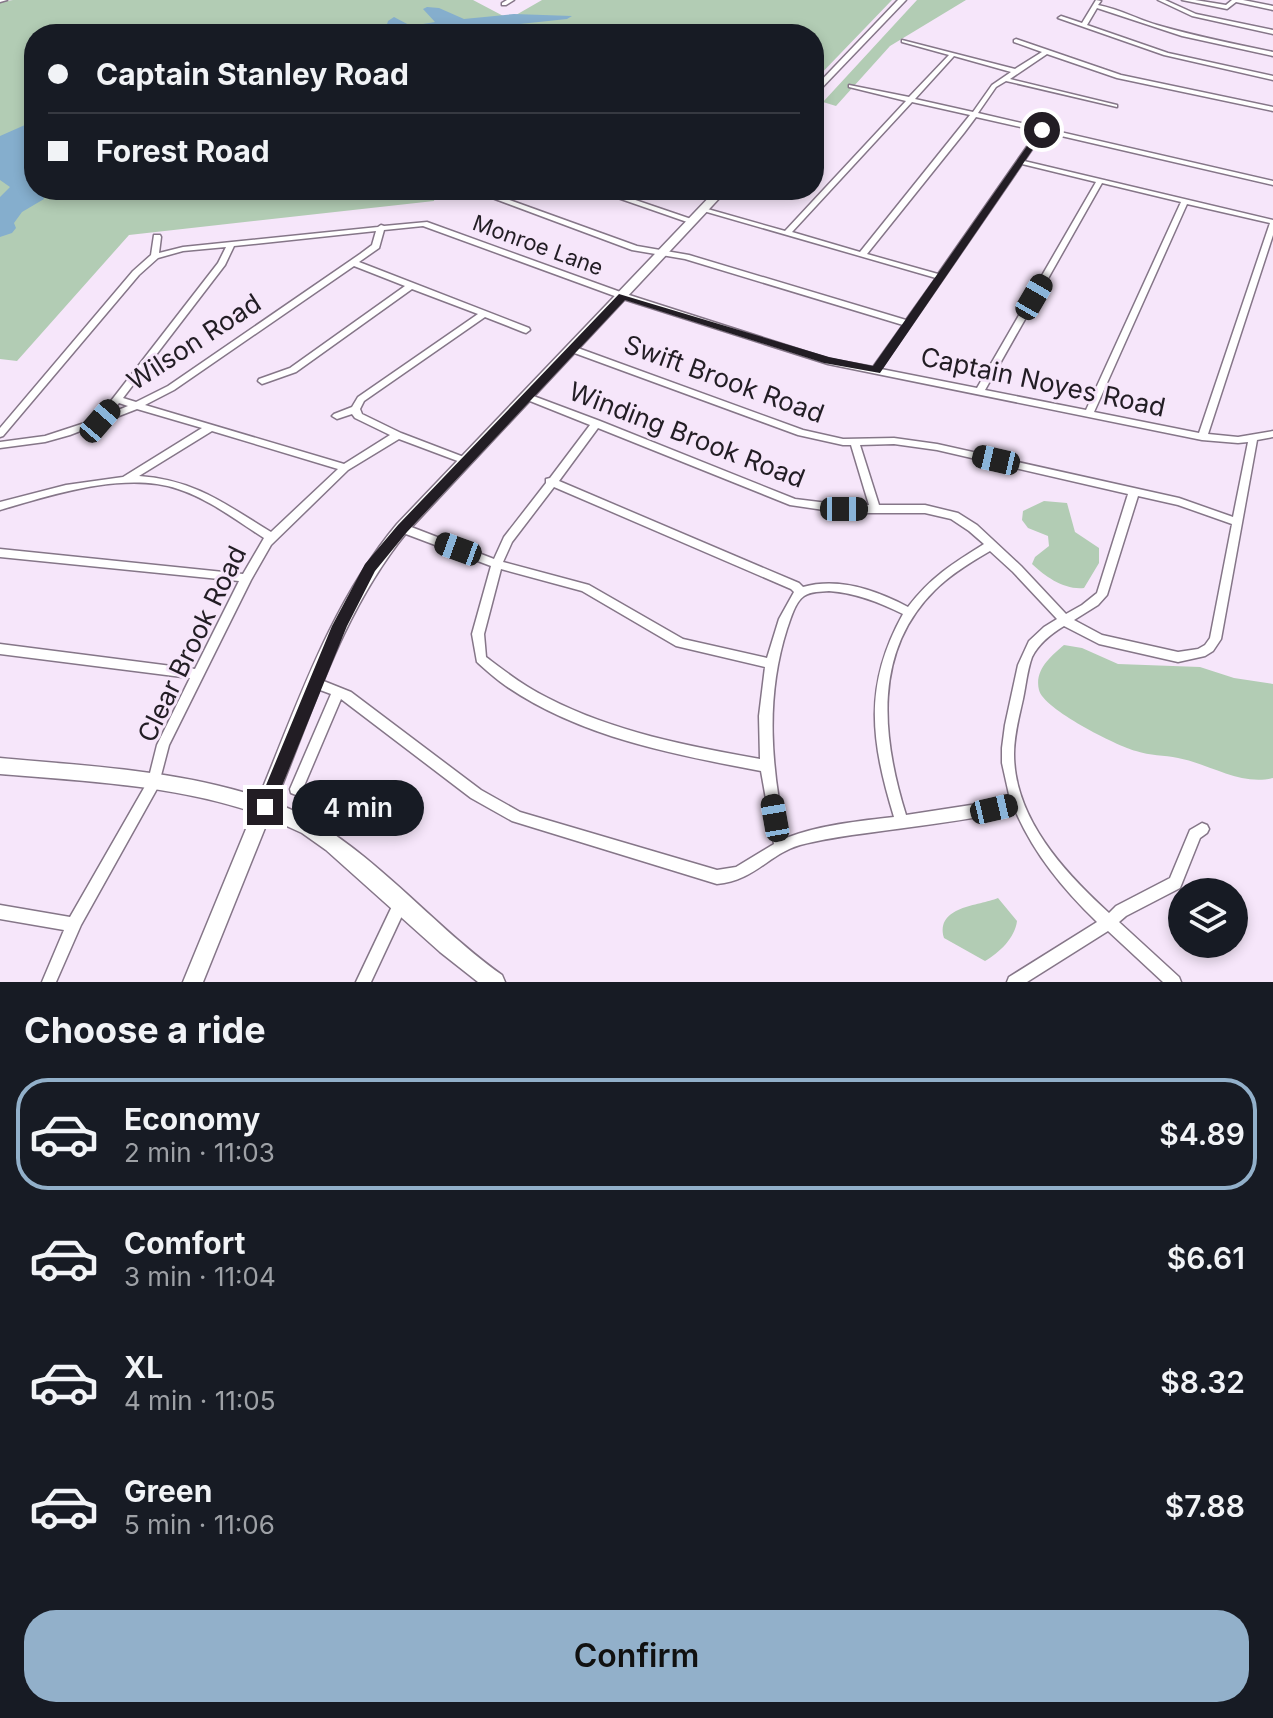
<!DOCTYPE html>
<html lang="en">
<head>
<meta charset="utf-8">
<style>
	body { margin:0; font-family:Inter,sans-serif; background:#20242c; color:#f1f3f6; height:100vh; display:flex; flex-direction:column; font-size:30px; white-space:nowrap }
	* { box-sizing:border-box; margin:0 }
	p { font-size:26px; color:#9ea1a6 }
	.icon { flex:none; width:44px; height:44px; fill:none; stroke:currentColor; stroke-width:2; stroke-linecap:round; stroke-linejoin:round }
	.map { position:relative; height:982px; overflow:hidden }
	.details { display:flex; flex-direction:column; background:#171b24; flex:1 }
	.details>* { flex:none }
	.hud { position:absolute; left:24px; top:24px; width:800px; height:176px; border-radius:32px; box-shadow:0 4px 12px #0003; display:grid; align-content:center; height:176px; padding:0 24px; background:#171b24 }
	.buttons { position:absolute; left:1168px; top:878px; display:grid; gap:16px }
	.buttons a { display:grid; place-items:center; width:80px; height:80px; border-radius:50%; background:#171b24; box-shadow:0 4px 12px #0003; font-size:40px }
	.end { position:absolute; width:36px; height:36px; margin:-18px; border:10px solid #221d24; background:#fff; box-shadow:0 0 0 4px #fff }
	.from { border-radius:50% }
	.bubble { position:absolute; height:56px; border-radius:28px; background:#171b24; box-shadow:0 4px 12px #0003; font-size:26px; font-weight:600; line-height:56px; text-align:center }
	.car { position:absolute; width:24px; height:48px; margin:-24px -12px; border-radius:10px; box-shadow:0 0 6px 2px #0007; background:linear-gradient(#222 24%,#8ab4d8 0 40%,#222 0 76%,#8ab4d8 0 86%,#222 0) }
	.hud b { display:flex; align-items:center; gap:28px; height:76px; font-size:30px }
	.hud b+b { border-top:2px solid #363941 }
	.hud i { width:20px; height:20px; background:#f1f3f6 }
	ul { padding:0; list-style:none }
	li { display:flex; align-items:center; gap:24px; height:112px; margin:0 16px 12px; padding:0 8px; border:4px solid transparent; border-radius:32px }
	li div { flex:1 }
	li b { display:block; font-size:30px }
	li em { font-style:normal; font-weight:600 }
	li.selected { border-color:#92b0ca }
	li>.icon { width:72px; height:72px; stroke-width:1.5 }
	h2 { padding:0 24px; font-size:36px; line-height:96px }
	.primary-button { display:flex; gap:16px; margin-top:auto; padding:16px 24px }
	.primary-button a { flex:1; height:92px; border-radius:32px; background:#92b0ca; color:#111; font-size:32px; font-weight:600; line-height:92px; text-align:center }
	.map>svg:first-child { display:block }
</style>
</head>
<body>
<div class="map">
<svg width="1273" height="982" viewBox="0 0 1273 982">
	<rect width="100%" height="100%" fill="#f6e6fa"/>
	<g fill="#b2ccb4">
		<polygon points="13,0 473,0 509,19 542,0 892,0 814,81 814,34 34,34 34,190 436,190 434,201 129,235 17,361 0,359 0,2"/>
		<polygon points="917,0 966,0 890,46 836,106 823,102"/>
		<path d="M1044,501L1067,503L1075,532L1099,548V563L1084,588C1064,590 1046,577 1032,564L1035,557L1049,546L1048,536L1028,528L1022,520L1023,511Z"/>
		<path d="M1064,645L1082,648L1118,664L1200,667L1234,678L1273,684V778C1240,786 1210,764 1178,758C1164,755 1150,756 1136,751C1117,746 1043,709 1039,690C1034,670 1051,656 1064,645Z"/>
		<path d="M998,898L1017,921C1015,938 999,953 985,961L944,938C935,906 979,906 998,898Z"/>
	</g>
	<g fill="#85aecd">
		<polygon points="427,7 439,8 464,19 514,14 572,16 567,19 474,29 462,34 360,33 369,28 375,32 385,31 388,21 394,17 411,26 435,22 423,9"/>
		<polygon points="34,121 34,190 40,190 44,199 22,212 14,223 16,228 12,233 0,237 0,197 10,187 0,180 0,136"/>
	</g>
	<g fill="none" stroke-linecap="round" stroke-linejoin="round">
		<defs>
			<g id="minor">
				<polygon points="507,0 514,0 506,5 502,5 502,3"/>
				<path d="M1096,0L1101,1L1098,5C1119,9 1137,19 1157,25C1195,36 1234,44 1273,52V56L1182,36L1097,8L1087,25L1168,53L1273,76V80L1164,55L1058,18L1061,16L1082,23Z"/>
				<polygon points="1158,0 1165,0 1196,14 1273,30 1273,34 1192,16"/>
				<polygon points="1182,0 1195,0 1226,5 1232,0 1243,0 1273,6 1273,10 1236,2 1227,9"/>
				<path d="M1016,39L1121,75L1273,107V111L1117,78L1047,54L1010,79L1117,105V107L1006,81L996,87L978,113L1273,181V185L1044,132L1024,161L1273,220V235L1208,434L1238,437L1273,431V437L1257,440L1221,639L1213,651L1205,656L1178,662L1099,644L1064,626C1051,634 1039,643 1032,657C1027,671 1026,685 1023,699C1019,717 1014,735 1014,754C1014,818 1064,872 1109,913L1116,906L1170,878L1190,830L1202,823L1207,825L1209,829L1207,833L1200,838L1180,888L1126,916L1119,922L1179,977L1181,982H1163L1108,931L1027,982H1007L1009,977L1097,922C1063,889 1034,854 1015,810C978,818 941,823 904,828C870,833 834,836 800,845C769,854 754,881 717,884L512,821L471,798L341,699L301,793L296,795L291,793L290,789L331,694L312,687L310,683L312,679L316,678L351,692L481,790L520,812L717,870L736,867L774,844L761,771C675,755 580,737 506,686C496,679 486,670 477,662L472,634L491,566L398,531L397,528L398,525H406L494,559L504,537L546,483V479L550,478L590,425L525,399L523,397L525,395L528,394L600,421L795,499L844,505H869L851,445H843L798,435L569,351L568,349L569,347H575L803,430L843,439L894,438L937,444L1179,498L1233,517L1248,442L1238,443L1202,440L828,364L620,298L423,226L384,230L379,248L359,262L529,328L530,330L526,333L523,332L485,317L364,401L360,409L362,414L401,433L469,459L471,461L469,463H463L399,439L348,470L271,545L251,580L169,745L158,787L81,925L56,982H42L64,930L0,919V905L70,917L148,781L157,745L190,678L0,654V644L195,669L239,581L0,557V549L243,574L264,538C237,521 209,499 178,489C124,471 52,495 0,510V502L66,485L123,477L202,428L137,409L70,435L45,442L0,448V442L45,436L97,419L218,263L226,247L183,251L158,258L139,275L3,436L0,437V428L133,271L151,255L154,235H160L161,237L159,253L183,247L378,227L381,225L384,226L427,222L626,294L829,359L873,367L903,325L685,259L632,250L471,190H482L637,246L689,255L906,320L936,278L700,210L704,208L785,231L906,101L849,87V85L909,97L949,55L902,42V40L1015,69L1042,52L1014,42V40ZM954,56L1011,72L992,85L973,112L915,99ZM912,102L970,115L860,252L792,232ZM976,117L1038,131L938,274L867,254L964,133ZM1022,164L1096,182L977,388L881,369ZM1102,183L1181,202L1086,410L985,390ZM1187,204L1270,223L1199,433L1094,412ZM376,231L372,245L360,254L168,386L136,402L123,398L225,265L234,246ZM354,266L405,286L290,368L259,379L258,381L262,384L296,372L412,289L478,314L358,397L352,407L334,414L332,416L337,419L352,414L355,418L390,435L344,464L145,405L174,390ZM119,403L128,406L111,413ZM598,428L790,505L844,513H925L951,519L969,531L984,544C952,564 931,577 908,607C876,590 839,577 803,587L799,583L559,481ZM212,431L338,469L271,532C225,504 195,480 139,476ZM894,444L937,450L1128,494L1097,593L1082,605L1066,614L1021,566L977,525L958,513L925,505H879L860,445ZM554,487L791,589L794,592L779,619L767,658L683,639L589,585L503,562L512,542ZM1138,496L1178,505L1232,524L1210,638L1205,645L1198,649L1178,652L1102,635L1074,620L1098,605L1107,595ZM990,551L1013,572L1057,619L1044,627L1029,641L1018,665L1005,725L1002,748V763L1010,799L906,815C882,738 872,652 935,590C951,574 971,562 990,551ZM501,569L582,591L676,646L765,667L759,716L760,759C688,746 614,732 548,698C525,687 506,672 486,657L484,634ZM829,591C856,593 879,602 903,614C863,686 871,741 894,817C858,821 820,825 786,838C771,767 765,698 787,629C791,618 795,602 804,596C811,591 821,592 829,591Z"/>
				<polygon points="595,190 606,190 697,221 693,223 690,223"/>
				<polygon points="400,898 405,900 407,905 371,982 356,982 395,900"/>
			</g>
			<g id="secondary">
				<polygon points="0,0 7,0 0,2"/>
				<polygon points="898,0 906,0 814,96 814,88"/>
				<path d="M716,190H727L407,532C343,610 313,710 275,803C360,834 427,922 502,975L505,982H478L440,952L326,850L302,833L269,818L203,982H183L253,812C173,785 84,781 0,774V758C87,766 176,770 259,797C298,703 331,603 397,524Z"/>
			</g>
		</defs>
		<use href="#minor" stroke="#857688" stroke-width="3"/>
		<use href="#secondary" stroke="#857688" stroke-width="3"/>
		<use href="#minor" fill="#fff" fill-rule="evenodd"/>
		<use href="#secondary" fill="#fff" fill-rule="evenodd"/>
	</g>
	<polygon fill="#221d24" points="1039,129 1046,130 880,373 824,363 625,300 407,532 375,571 347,626 271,813 259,813 257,807 332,626 365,564 398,525 619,294 829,357 873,366"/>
	<g text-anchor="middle" stroke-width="6" stroke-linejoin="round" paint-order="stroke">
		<g font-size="22" fill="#221d24" stroke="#f6e6fa">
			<text transform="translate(538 245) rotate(20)" y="8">Monroe Lane</text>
		</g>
		<g font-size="26" fill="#221d24" stroke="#f6e6fa">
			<text transform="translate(194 342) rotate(-33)" y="9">Wilson Road</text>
			<text transform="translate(724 379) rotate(20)" y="9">Swift Brook Road</text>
			<text transform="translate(1043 382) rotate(12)" y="9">Captain Noyes Road</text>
			<text transform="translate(687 435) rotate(21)" y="9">Winding Brook Road</text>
			<text transform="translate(192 644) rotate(-64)" y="9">Clear Brook Road</text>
		</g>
	</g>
</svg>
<div class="buttons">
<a><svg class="icon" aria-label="layers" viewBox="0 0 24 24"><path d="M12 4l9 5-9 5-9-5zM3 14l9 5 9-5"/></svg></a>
</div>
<i class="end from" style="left:1042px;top:130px"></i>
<i class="end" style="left:265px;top:807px"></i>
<div class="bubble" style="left:292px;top:780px;width:132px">4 min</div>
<i class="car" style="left:1034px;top:297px;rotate:30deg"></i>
<i class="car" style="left:100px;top:421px;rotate:41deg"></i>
<i class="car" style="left:996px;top:460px;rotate:283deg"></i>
<i class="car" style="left:844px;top:509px;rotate:90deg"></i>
<i class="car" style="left:458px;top:549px;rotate:290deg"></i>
<i class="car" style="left:994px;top:809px;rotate:77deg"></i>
<i class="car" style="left:775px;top:818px;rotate:350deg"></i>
<div class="hud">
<b><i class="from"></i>Captain Stanley Road</b>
<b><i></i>Forest Road</b>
</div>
</div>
<section class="details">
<h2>Choose a ride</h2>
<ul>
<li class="selected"><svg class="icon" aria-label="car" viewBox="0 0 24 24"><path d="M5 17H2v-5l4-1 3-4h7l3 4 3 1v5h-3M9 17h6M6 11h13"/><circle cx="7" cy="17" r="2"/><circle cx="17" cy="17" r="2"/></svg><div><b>Economy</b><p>2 min · 11:03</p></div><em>$4.89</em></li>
<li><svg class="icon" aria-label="car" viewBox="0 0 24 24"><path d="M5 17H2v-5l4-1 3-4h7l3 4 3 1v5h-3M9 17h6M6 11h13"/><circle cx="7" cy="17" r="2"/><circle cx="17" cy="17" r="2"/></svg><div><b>Comfort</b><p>3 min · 11:04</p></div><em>$6.61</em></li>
<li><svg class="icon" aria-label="car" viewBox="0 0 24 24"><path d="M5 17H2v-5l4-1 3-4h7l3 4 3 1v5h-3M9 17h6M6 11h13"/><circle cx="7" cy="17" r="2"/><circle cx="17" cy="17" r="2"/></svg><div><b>XL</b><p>4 min · 11:05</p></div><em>$8.32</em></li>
<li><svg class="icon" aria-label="car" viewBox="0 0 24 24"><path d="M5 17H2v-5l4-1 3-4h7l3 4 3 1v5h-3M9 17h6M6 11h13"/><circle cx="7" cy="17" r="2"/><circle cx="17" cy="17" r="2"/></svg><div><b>Green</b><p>5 min · 11:06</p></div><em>$7.88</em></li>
</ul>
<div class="primary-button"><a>Confirm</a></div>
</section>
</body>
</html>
